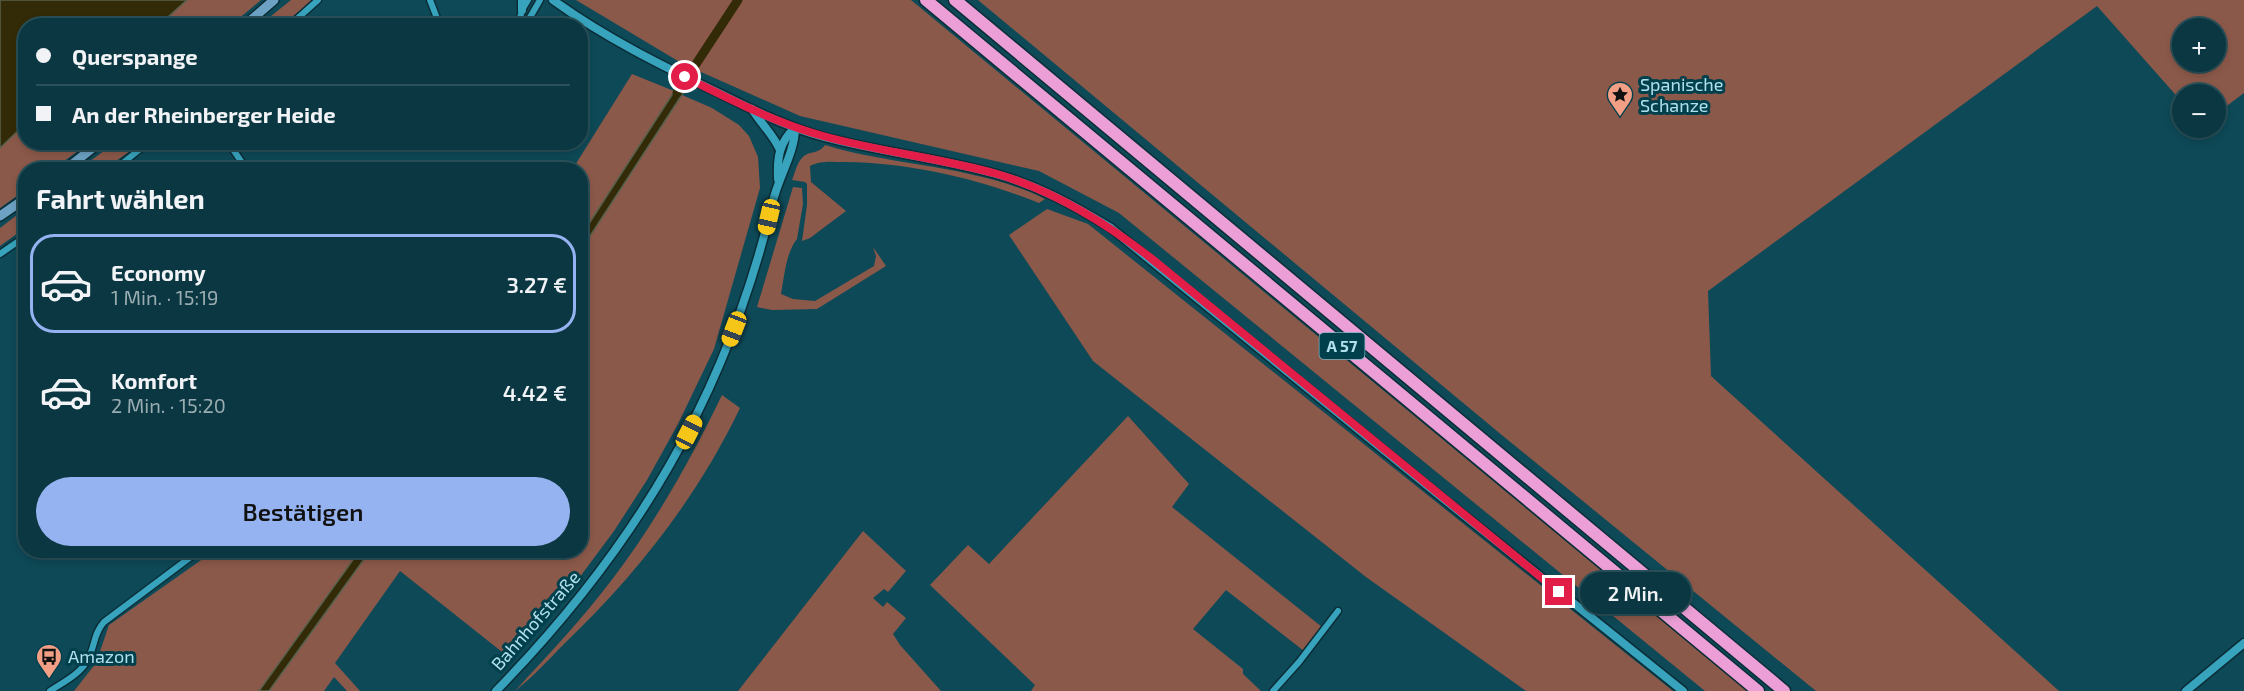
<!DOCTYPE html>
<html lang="de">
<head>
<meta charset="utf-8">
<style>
	body { margin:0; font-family:"Exo 2",sans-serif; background:#133f48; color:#f1f3f6; height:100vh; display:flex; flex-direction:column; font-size:22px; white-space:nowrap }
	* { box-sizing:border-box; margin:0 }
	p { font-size:20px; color:#99acb1 }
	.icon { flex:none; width:33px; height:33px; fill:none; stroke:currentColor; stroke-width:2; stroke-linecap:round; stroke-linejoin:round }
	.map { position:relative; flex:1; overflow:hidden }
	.drawer { position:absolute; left:18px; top:162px; width:570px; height:396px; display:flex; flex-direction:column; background:#0a3741; border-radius:24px; box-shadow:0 3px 9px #0003,0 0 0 2px #2a515a }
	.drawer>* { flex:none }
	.banner { position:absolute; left:18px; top:18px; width:570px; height:132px; border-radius:24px; box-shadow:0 3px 9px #0003,0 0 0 2px #2a515a; display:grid; align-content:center; height:132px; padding:0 18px; background:#0a3741 }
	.tools { position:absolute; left:2172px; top:18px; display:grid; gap:12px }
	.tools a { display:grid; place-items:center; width:54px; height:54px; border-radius:50%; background:#0a3741; box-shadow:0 3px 9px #0003,0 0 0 2px #2a515a; font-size:30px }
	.end { position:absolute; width:27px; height:27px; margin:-14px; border:8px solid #e11d48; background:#fff; box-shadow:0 0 0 3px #fff }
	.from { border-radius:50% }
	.bubble { position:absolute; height:42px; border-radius:21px; background:#0a3741; box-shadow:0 3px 9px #0003,0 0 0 2px #2a515a; font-size:20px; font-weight:600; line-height:42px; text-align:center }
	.car { position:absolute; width:18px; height:36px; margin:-18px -9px; border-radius:8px; box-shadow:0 0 4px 2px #0007; background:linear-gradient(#f5c518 24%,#345 0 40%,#f5c518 0 76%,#345 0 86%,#f5c518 0) }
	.banner b { display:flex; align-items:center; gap:21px; height:57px; font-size:22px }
	.banner b+b { border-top:2px solid #2a515a }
	.banner i { width:15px; height:15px; background:#f1f3f6 }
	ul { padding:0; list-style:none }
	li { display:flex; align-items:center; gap:18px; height:99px; margin:0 12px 9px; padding:0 6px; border:3px solid transparent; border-radius:24px }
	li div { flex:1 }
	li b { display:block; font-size:22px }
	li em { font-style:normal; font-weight:600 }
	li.active { border-color:#95b2f1 }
	li>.icon { width:54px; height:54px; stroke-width:1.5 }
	h2 { padding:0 18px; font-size:27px; line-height:72px }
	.cta { display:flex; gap:12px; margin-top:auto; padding:12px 18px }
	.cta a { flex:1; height:69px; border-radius:36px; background:#95b2f1; color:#111; font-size:24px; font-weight:600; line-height:69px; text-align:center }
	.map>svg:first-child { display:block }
</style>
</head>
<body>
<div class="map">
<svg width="2244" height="691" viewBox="0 0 2244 691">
	<rect width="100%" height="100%" fill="#0e4957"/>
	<g fill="#8b594a" fill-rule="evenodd">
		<polygon points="187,0 261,0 231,25 159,26"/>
		<polygon points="291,0 313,0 282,25 260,25"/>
		<polygon points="576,0 911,0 1747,691 1705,691 1119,213 1039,171 800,116 683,64"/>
		<path d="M978,0H2244V93L2216,114V94H2182V102L2097,6L1708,291L1711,376L2059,691H1816L1503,436ZM2182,28H2216V62H2182Z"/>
		<polygon points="632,74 674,91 581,236 580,170 572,170"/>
		<polygon points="682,95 712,108 739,125 749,136 758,157 760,188 714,349 678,424 647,480 614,531 559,605 511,659 400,571 335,663 360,691 347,691 334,677 324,691 269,691 370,551 580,550 581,250"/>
		<polygon points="25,124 26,142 89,143 53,169 26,170 25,190 0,208 0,148"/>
		<polygon points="115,143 141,143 105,169 79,169"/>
		<path d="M825,145C897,167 976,165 1045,199L1039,203C980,179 911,163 846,162C833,162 821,160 810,166L811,182L846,211L810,238L802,241L807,205V184L805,182L792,180C795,173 797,162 803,157C810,150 818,155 825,145Z"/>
		<path d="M793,187L802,188L803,204L797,239C786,252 784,278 781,294L793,299L815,301L874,266L876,256L873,247L886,266L817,309L772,310L757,307Z"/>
		<polygon points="25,209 25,228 0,246 0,228"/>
		<polygon points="1047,209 1088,224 1673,691 1526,691 1366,577 1093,361 1009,235"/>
		<path d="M722,395L740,408C697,498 636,575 564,644C548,660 533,677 515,691C549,654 584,617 614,577C657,520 691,459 722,395Z"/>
		<polygon points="1128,416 1189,484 1172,507 1322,627 1304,651 1226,590 1193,629 1243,669 1243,674 1261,691 1031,691 1035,685 930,585 968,545 989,564"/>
		<polygon points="863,531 906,571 888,592 884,589 873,598 883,607 887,602 906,618 893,634 900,645 941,691 738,691"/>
		<polygon points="214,551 360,551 259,691 74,691 96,663 109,625"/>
	</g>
	<g fill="#332b07" stroke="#59614c" stroke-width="1.5">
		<polygon points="0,0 187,0 159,25 26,26 25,124 0,148"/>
		<polygon points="679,84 687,87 581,250 581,236"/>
		<polygon points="360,550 370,551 269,691 259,691"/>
	</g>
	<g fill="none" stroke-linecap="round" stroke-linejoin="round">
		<polyline stroke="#332b07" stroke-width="9" points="677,93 738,0"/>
		<defs>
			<g id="minor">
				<polyline points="430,0 440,26"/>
				<polyline points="289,26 318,0"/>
				<polyline points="518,26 522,10 528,0"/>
				<polyline points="525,26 540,0"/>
				<polyline points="228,142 247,170"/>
				<polyline points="114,170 149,142"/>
				<polyline points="0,254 26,236"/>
				<path d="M50,691C62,683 80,674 87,661C95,648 93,634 104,622L200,550"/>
				<polyline points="1273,691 1299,662 1338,611"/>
			</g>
			<g id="tertiary">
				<polyline points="522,0 522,10"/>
				<path d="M553,0C604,37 662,66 719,93C753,110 787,127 824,137C880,152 940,158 996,174C1037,185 1075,206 1111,228L1435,492L1683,691"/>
				<path d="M752,109C761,124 773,134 780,150"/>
				<path d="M778,179C777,158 779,142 795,128"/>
				<path d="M496,691C635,549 727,395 773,201C779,176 795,152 795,128"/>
				<polyline points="2186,691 2244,643"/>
			</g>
			<g id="secondary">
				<polyline points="244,26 274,0"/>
				<polyline points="65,170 100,142"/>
				<polyline points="0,216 26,198"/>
			</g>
			<g id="motorway">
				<polyline points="926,0 1758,691"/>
				<polyline points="955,0 1784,691"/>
			</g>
		</defs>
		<use href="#minor" stroke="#0b2d36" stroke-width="9"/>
		<use href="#tertiary" stroke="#0b2d36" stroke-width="11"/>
		<use href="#secondary" stroke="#0b2d36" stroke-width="12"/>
		<use href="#motorway" stroke="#0b2d36" stroke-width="15"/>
		<use href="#minor" stroke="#37a3bd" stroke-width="6"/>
		<use href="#tertiary" stroke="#37a3bd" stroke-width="8"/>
		<use href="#secondary" stroke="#6da2c4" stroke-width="9"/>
		<use href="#motorway" stroke="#eb9fd6" stroke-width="12"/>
	</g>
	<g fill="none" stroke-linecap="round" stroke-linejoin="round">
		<path stroke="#e11d48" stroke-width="8" d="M685,77C730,99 775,123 823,136C880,152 940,158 997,174C1055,191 1105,222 1152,259L1559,592"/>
	</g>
	<defs>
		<symbol id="sight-pin" viewBox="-11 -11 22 30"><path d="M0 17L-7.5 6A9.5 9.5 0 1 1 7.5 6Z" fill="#f39f85" stroke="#003f4c"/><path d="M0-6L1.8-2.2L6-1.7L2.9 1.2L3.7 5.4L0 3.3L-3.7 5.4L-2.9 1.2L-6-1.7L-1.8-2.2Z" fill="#111"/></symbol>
		<symbol id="bus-pin" viewBox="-11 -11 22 30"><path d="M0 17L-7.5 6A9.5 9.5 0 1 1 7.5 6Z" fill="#f39f85" stroke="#003f4c"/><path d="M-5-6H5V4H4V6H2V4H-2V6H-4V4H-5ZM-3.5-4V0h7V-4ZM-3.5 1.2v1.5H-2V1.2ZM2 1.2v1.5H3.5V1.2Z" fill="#111"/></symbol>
	</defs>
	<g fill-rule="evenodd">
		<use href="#sight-pin" x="1605" y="80" width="30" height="40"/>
		<use href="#bus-pin" x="34" y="642" width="30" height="40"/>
	</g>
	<g text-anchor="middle" stroke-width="6" stroke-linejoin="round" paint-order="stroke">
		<rect fill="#003f4c" stroke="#7cb0bd" stroke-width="1.5" x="1319.5" y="333" width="45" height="26" rx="4.5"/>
		<g font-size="16" font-weight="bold" fill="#b1e0ed">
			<text x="1342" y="352">A 57</text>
		</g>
		<g font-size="18" fill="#b1e0ed" stroke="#003f4c" text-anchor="start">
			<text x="1640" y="91">Spanische<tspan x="1640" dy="21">Schanze</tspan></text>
			<text x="68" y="663">Amazon</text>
		</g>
		<g font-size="18" fill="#b1e0ed" stroke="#003f4c">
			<text transform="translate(536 621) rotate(-49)" y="6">Bahnhofstraße</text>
		</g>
	</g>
</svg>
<div class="tools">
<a>+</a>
<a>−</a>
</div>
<i class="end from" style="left:685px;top:77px"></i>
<i class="end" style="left:1559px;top:592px"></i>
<div class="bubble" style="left:1580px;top:572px;width:111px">2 Min.</div>
<i class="car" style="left:769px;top:217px;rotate:193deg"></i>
<i class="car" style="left:734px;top:329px;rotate:201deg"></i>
<i class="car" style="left:689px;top:432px;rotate:27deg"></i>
<div class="banner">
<b><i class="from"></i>Querspange</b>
<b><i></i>An der Rheinberger Heide</b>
</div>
<section class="drawer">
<h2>Fahrt wählen</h2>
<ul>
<li class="active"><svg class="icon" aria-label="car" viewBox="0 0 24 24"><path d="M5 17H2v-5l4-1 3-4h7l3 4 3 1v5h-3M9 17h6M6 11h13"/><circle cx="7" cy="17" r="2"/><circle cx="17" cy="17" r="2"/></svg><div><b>Economy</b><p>1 Min. · 15:19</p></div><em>3.27 €</em></li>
<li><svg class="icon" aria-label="car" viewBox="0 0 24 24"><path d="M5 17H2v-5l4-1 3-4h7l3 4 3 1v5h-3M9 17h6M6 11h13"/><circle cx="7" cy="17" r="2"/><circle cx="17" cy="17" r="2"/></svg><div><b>Komfort</b><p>2 Min. · 15:20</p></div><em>4.42 €</em></li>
</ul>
<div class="cta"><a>Bestätigen</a></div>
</section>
</div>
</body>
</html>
